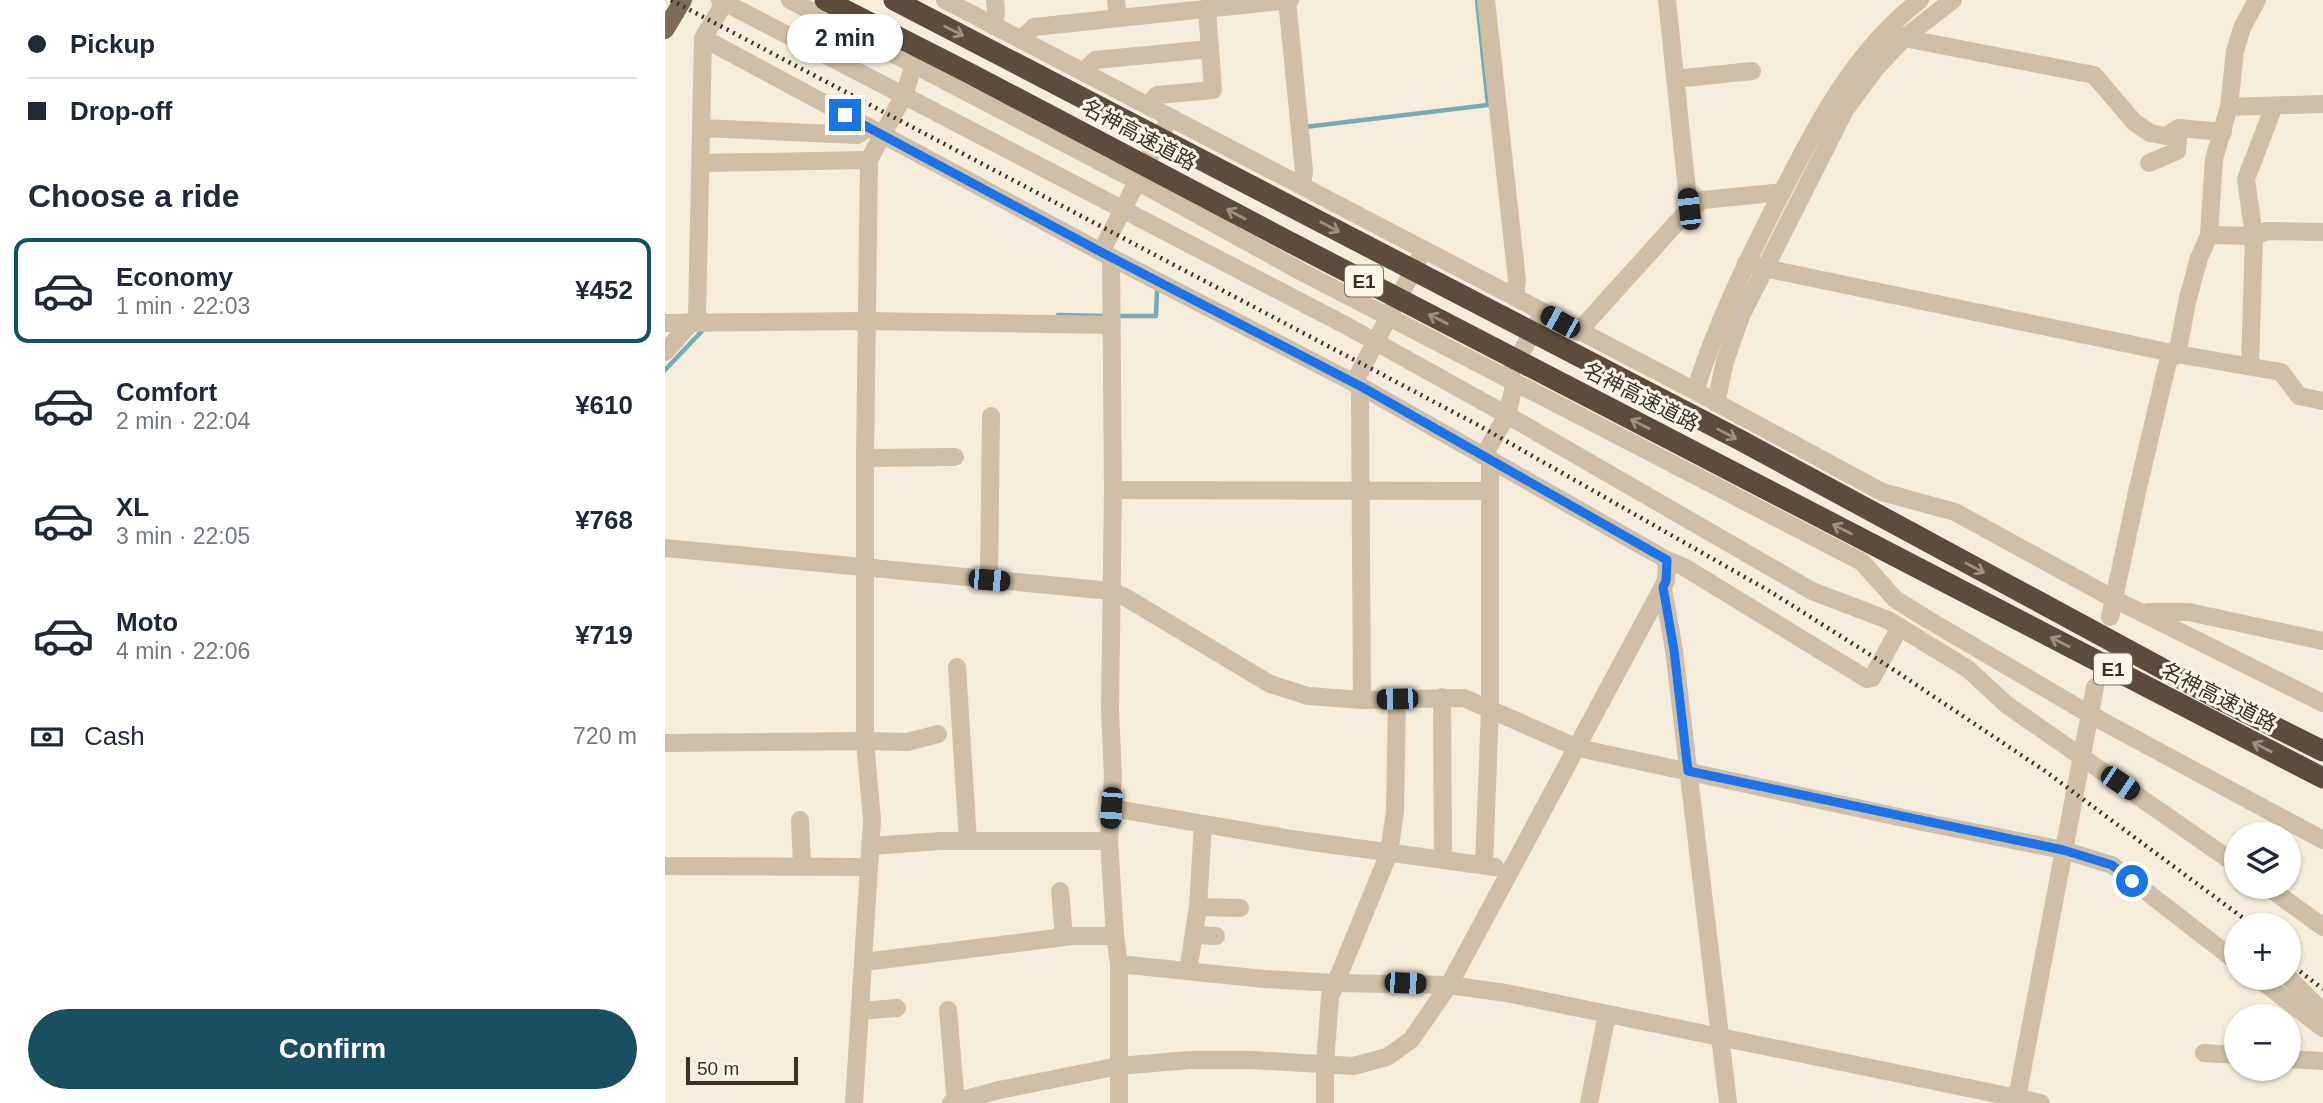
<!DOCTYPE html>
<html lang="en">
<head>
<meta charset="utf-8">
<style>
	body { margin:0; font-family:Arial,"Noto Sans JP",sans-serif; background:#f2f2f3; color:#1f2937; height:100vh; display:flex; flex-direction:column; font-size:26px; white-space:nowrap }
	* { box-sizing:border-box; margin:0 }
	p { font-size:23px; color:#747a83 }
	.icon { flex:none; width:38px; height:38px; fill:none; stroke:currentColor; stroke-width:2; stroke-linecap:round; stroke-linejoin:round }
	.map { position:relative; flex:1; overflow:hidden }
	.side { display:flex; flex-direction:column; background:#fff; width:665px }
	.side>* { flex:none }
	.banner { display:grid; align-content:center; height:154px; padding:0 28px; background:#fff }
	.fabs { position:absolute; left:1559px; top:822px; display:grid; gap:14px }
	.fabs a { display:grid; place-items:center; width:77px; height:77px; border-radius:50%; background:#fff; box-shadow:0 2px 5px #0004; font-size:35px }
	.scale { position:absolute; left:21px; bottom:18px; width:112px; box-sizing:border-box; padding-left:7px; border:4px solid #3a3028; border-top:0; font-size:19px; line-height:24px; white-space:nowrap; color:#3a3028; -webkit-text-stroke:5px #fbf6e9; paint-order:stroke }
	.end { position:absolute; width:32px; height:32px; margin:-16px; border:9px solid #1a73e8; background:#fff; box-shadow:0 0 0 4px #fff }
	.from { border-radius:50% }
	.bubble { position:absolute; height:49px; border-radius:24px; background:#fff; box-shadow:0 2px 5px #0004; font-size:23px; font-weight:600; line-height:49px; text-align:center }
	.car { position:absolute; width:21px; height:42px; margin:-21px -10px; border-radius:9px; box-shadow:0 0 5px 2px #0007; background:linear-gradient(#222 24%,#8ab4d8 0 40%,#222 0 76%,#8ab4d8 0 86%,#222 0) }
	.banner b { display:flex; align-items:center; gap:24px; height:66px; font-size:26px }
	.banner b+b { border-top:2px solid #e0e1e3 }
	.banner i { width:18px; height:18px; background:#1f2937 }
	ul { padding:0; list-style:none }
	li { display:flex; align-items:center; gap:21px; height:105px; margin:0 14px 10px; padding:0 14px; border:4px solid transparent; border-radius:14px }
	li div { flex:1 }
	li b { display:block; font-size:26px }
	li em { font-style:normal; font-weight:600 }
	li.on { border-color:#195060 }
	li>.icon { width:63px; height:63px; stroke-width:1.5 }
	h2 { padding:0 28px; font-size:32px; line-height:84px }
	.pay { display:flex; align-items:center; gap:18px; height:77px; padding:0 28px; font-size:26px }
	.pay p { margin-inline-start:auto }
	.cta { display:flex; gap:14px; margin-top:auto; padding:14px 28px }
	.cta a { flex:1; height:80px; border-radius:42px; background:#195060; color:#fff; font-size:28px; font-weight:600; line-height:80px; text-align:center }
	main { display:flex; flex:1; min-height:0 }
	.map>svg:first-child { display:block }
</style>
</head>
<body>
<main>
<section class="side">
<div class="banner">
<b><i class="from"></i>Pickup</b>
<b><i></i>Drop-off</b>
</div>
<h2>Choose a ride</h2>
<ul>
<li class="on"><svg class="icon" aria-label="car" viewBox="0 0 24 24"><path d="M5 17H2v-5l4-1 3-4h7l3 4 3 1v5h-3M9 17h6M6 11h13"/><circle cx="7" cy="17" r="2"/><circle cx="17" cy="17" r="2"/></svg><div><b>Economy</b><p>1 min · 22:03</p></div><em>¥452</em></li>
<li><svg class="icon" aria-label="car" viewBox="0 0 24 24"><path d="M5 17H2v-5l4-1 3-4h7l3 4 3 1v5h-3M9 17h6M6 11h13"/><circle cx="7" cy="17" r="2"/><circle cx="17" cy="17" r="2"/></svg><div><b>Comfort</b><p>2 min · 22:04</p></div><em>¥610</em></li>
<li><svg class="icon" aria-label="car" viewBox="0 0 24 24"><path d="M5 17H2v-5l4-1 3-4h7l3 4 3 1v5h-3M9 17h6M6 11h13"/><circle cx="7" cy="17" r="2"/><circle cx="17" cy="17" r="2"/></svg><div><b>XL</b><p>3 min · 22:05</p></div><em>¥768</em></li>
<li><svg class="icon" aria-label="car" viewBox="0 0 24 24"><path d="M5 17H2v-5l4-1 3-4h7l3 4 3 1v5h-3M9 17h6M6 11h13"/><circle cx="7" cy="17" r="2"/><circle cx="17" cy="17" r="2"/></svg><div><b>Moto</b><p>4 min · 22:06</p></div><em>¥719</em></li>
</ul>
<div class="pay"><svg class="icon" aria-label="cash" viewBox="0 0 24 24"><path d="M3 7h18v10H3z"/><circle cx="12" cy="12" r="2"/></svg>Cash<p>720 m</p></div>
<div class="cta"><a>Confirm</a></div>
</section>
<div class="map">
<svg width="1658" height="1103" viewBox="0 0 1658 1103">
	<rect width="100%" height="100%" fill="#f5eddc"/>
	<g fill="none" stroke-linecap="round" stroke-linejoin="round">
		<g stroke="#78a9b5" stroke-width="4.5">
			<polyline points="640,127 823,105 812,0"/>
			<polyline points="393,315 441,316"/>
			<polyline points="452,316 491,316 492,291"/>
			<polyline points="0,370 38,330"/>
		</g>
		<g stroke="#cebfa6" stroke-width="18">
			<polyline points="55,0 682,326 842,415 1147,591 1223,620 1303,669 1342,705 1572,865"/>
			<polyline points="125,0 472,181 635,271 1197,562 1230,599 1262,619 1424,714 1658,840"/>
			<polyline points="280,0 1030,391 1217,492 1290,512 1449,599 1658,703"/>
			<polyline points="451,0 453,18"/>
			<polyline points="622,0 639,171 637,185"/>
			<polyline points="821,0 852,280 850,297"/>
			<polyline points="1002,0 1024,209"/>
			<polyline points="329,26 331,12 330,0"/>
			<polyline points="1235,36 1239,38 1429,75 1469,122 1485,133 1501,136 1514,128 1558,132"/>
			<polyline points="38,38 60,2"/>
			<polyline points="356,40 369,27 625,0"/>
			<polyline points="419,72 430,60 545,49"/>
			<polyline points="1010,79 1087,71"/>
			<polyline points="483,105 492,95 548,90 542,9"/>
			<polyline points="1564,107 1658,104"/>
			<polyline points="36,128 192,135 204,128"/>
			<polyline points="36,163 204,160"/>
			<polyline points="1484,163 1512,151 1514,128"/>
			<polyline points="1544,235 1589,236 1602,231 1658,232"/>
			<polyline points="436,252 500,127"/>
			<polyline points="446,257 448,490 445,711 448,776 444,841 450,936 454,964 454,1103"/>
			<polyline points="1081,263 1099,268 1512,354 1616,372 1634,396 1658,401"/>
			<polyline points="0,323 203,321 447,325"/>
			<polyline points="913,332 1024,209 1038,200 1117,192"/>
			<polyline points="0,352 32,316 38,38 436,252 697,387 1002,560 1001,581 784,985 746,1040 722,1057 688,1066 587,1060 524,1060 454,1066 334,1090 286,1103"/>
			<polyline points="1585,366 1589,236 1581,179 1609,106"/>
			<polyline points="846,372 872,323"/>
			<polyline points="689,383 754,259"/>
			<path d="M1030,391C1051,325 1081,263 1112,202C1152,125 1186,54 1255,0"/>
			<polyline points="1051,403 1060,361 1076,316 1180,110 1211,68 1239,38 1288,0"/>
			<polyline points="819,455 842,415 850,382"/>
			<polyline points="200,458 290,457"/>
			<polyline points="448,490 825,491"/>
			<polyline points="0,548 446,591 460,597 605,684 643,696 697,700 799,698 913,748 1248,820 1398,850 1447,865 1572,962"/>
			<polyline points="1002,560 1019,567 1202,679 1207,678 1235,627"/>
			<polyline points="324,580 326,416"/>
			<polyline points="998,588 1009,650 1063,1103"/>
			<polyline points="1483,612 1524,612 1658,641"/>
			<polyline points="1445,617 1472,492 1503,361 1512,354 1523,298 1534,258 1544,235 1549,159 1564,107 1570,51 1577,28 1592,0"/>
			<polyline points="292,667 303,841"/>
			<polyline points="777,697 778,859"/>
			<polyline points="697,700 695,396 697,387"/>
			<polyline points="0,743 200,741 242,742 273,734"/>
			<polyline points="446,808 633,840 830,867"/>
			<polyline points="135,820 137,866"/>
			<polyline points="206,846 276,841 444,841"/>
			<polyline points="819,865 825,708 825,458"/>
			<polyline points="0,866 204,867"/>
			<polyline points="1603,887 1658,927"/>
			<polyline points="395,891 399,937"/>
			<polyline points="533,907 575,908"/>
			<polyline points="530,935 551,936"/>
			<polyline points="199,962 408,936 450,936"/>
			<polyline points="454,964 599,979 670,983 784,985 841,993 1376,1103"/>
			<polyline points="523,971 533,907 538,824"/>
			<polyline points="1593,978 1658,1028"/>
			<polyline points="1624,978 1658,1012"/>
			<polyline points="283,1010 290,1092 295,1100"/>
			<polyline points="195,1011 232,1008"/>
			<polyline points="1539,1053 1572,1055"/>
			<polyline points="1624,1059 1658,1061"/>
			<polyline points="189,1103 207,820 200,741 200,458 204,160 239,95 249,65"/>
			<polyline points="660,1103 660,1063 665,997 724,853 730,811 732,699"/>
			<polyline points="924,1103 942,1015"/>
			<polyline points="1351,1103 1430,687"/>
		</g>
		<polyline stroke="#7d6a57" stroke-width="18" points="0,30 18,0"/>
		<g stroke="#5c4c3e" stroke-width="21">
			<polyline points="160,0 306,74 617,238 1658,778"/>
			<polyline points="229,0 1075,440 1548,696 1658,751"/>
		</g>
		<g stroke="#3a3028" stroke-width="4.5" stroke-dasharray="2 5" stroke-linecap="butt">
			<polyline points="6,0 813,425 1106,592 1226,668 1380,771 1589,926"/>
			<polyline points="1624,963 1658,989"/>
		</g>
	</g>
	<defs><path id="oneway-shaft" d="M-6 0H5M1.5-3L5.5 0L1.5 3" fill="none" stroke-width="1.6" stroke-linecap="round" stroke-linejoin="round" transform="scale(1.75)"/></defs>
	<g stroke="#9c9082">
		<use href="#oneway-shaft" transform="translate(289 31) rotate(27)"/>
		<use href="#oneway-shaft" transform="translate(571 214) rotate(-152)"/>
		<use href="#oneway-shaft" transform="translate(665 227) rotate(28)"/>
		<use href="#oneway-shaft" transform="translate(773 319) rotate(-153)"/>
		<use href="#oneway-shaft" transform="translate(975 424) rotate(-153)"/>
		<use href="#oneway-shaft" transform="translate(1062 434) rotate(28)"/>
		<use href="#oneway-shaft" transform="translate(1177 529) rotate(-153)"/>
		<use href="#oneway-shaft" transform="translate(1310 568) rotate(28)"/>
		<use href="#oneway-shaft" transform="translate(1395 642) rotate(-153)"/>
		<use href="#oneway-shaft" transform="translate(1597 747) rotate(-153)"/>
	</g>
	<g fill="none" stroke-linecap="round" stroke-linejoin="round">
		<polyline stroke="#1a73e8" stroke-width="9" points="180,115 436,252 697,387 1002,560 1001,581 998,587 1009,650 1023,771 1398,850 1447,865 1467,881"/>
	</g>
	<g text-anchor="middle" stroke-width="6" stroke-linejoin="round" paint-order="stroke">
		<g fill="#fbf6e9" stroke="#746b62" stroke-width="2">
			<rect x="680" y="265.5" width="38" height="31" rx="5"/>
			<rect x="1429" y="653.5" width="38" height="31" rx="5"/>
		</g>
		<g font-size="19" font-weight="bold" fill="#3a3028">
			<text x="699" y="288">E1</text>
			<text x="1448" y="676">E1</text>
		</g>
		<g font-size="21" fill="#3a3028" stroke="#fbf6e9">
			<text transform="translate(474 135) rotate(28)" y="7">名神高速道路</text>
			<text transform="translate(976 397) rotate(27)" y="7">名神高速道路</text>
			<text transform="translate(1554 697) rotate(27)" y="7">名神高速道路</text>
		</g>
	</g>
</svg>
<div class="fabs">
<a><svg class="icon" aria-label="layers" viewBox="0 0 24 24"><path d="M12 4l9 5-9 5-9-5zM3 14l9 5 9-5"/></svg></a>
<a>+</a>
<a>−</a>
</div>
<div class="scale">50 m</div>
<i class="end from" style="left:1467px;top:881px"></i>
<i class="end" style="left:180px;top:115px"></i>
<div class="bubble" style="left:122px;top:14px;width:116px">2 min</div>
<i class="car" style="left:1024px;top:209px;rotate:354deg"></i>
<i class="car" style="left:895px;top:322px;rotate:299deg"></i>
<i class="car" style="left:324px;top:580px;rotate:95deg"></i>
<i class="car" style="left:732px;top:699px;rotate:269deg"></i>
<i class="car" style="left:1455px;top:783px;rotate:124deg"></i>
<i class="car" style="left:446px;top:808px;rotate:184deg"></i>
<i class="car" style="left:740px;top:983px;rotate:92deg"></i>
</div>
</main>
</body>
</html>
